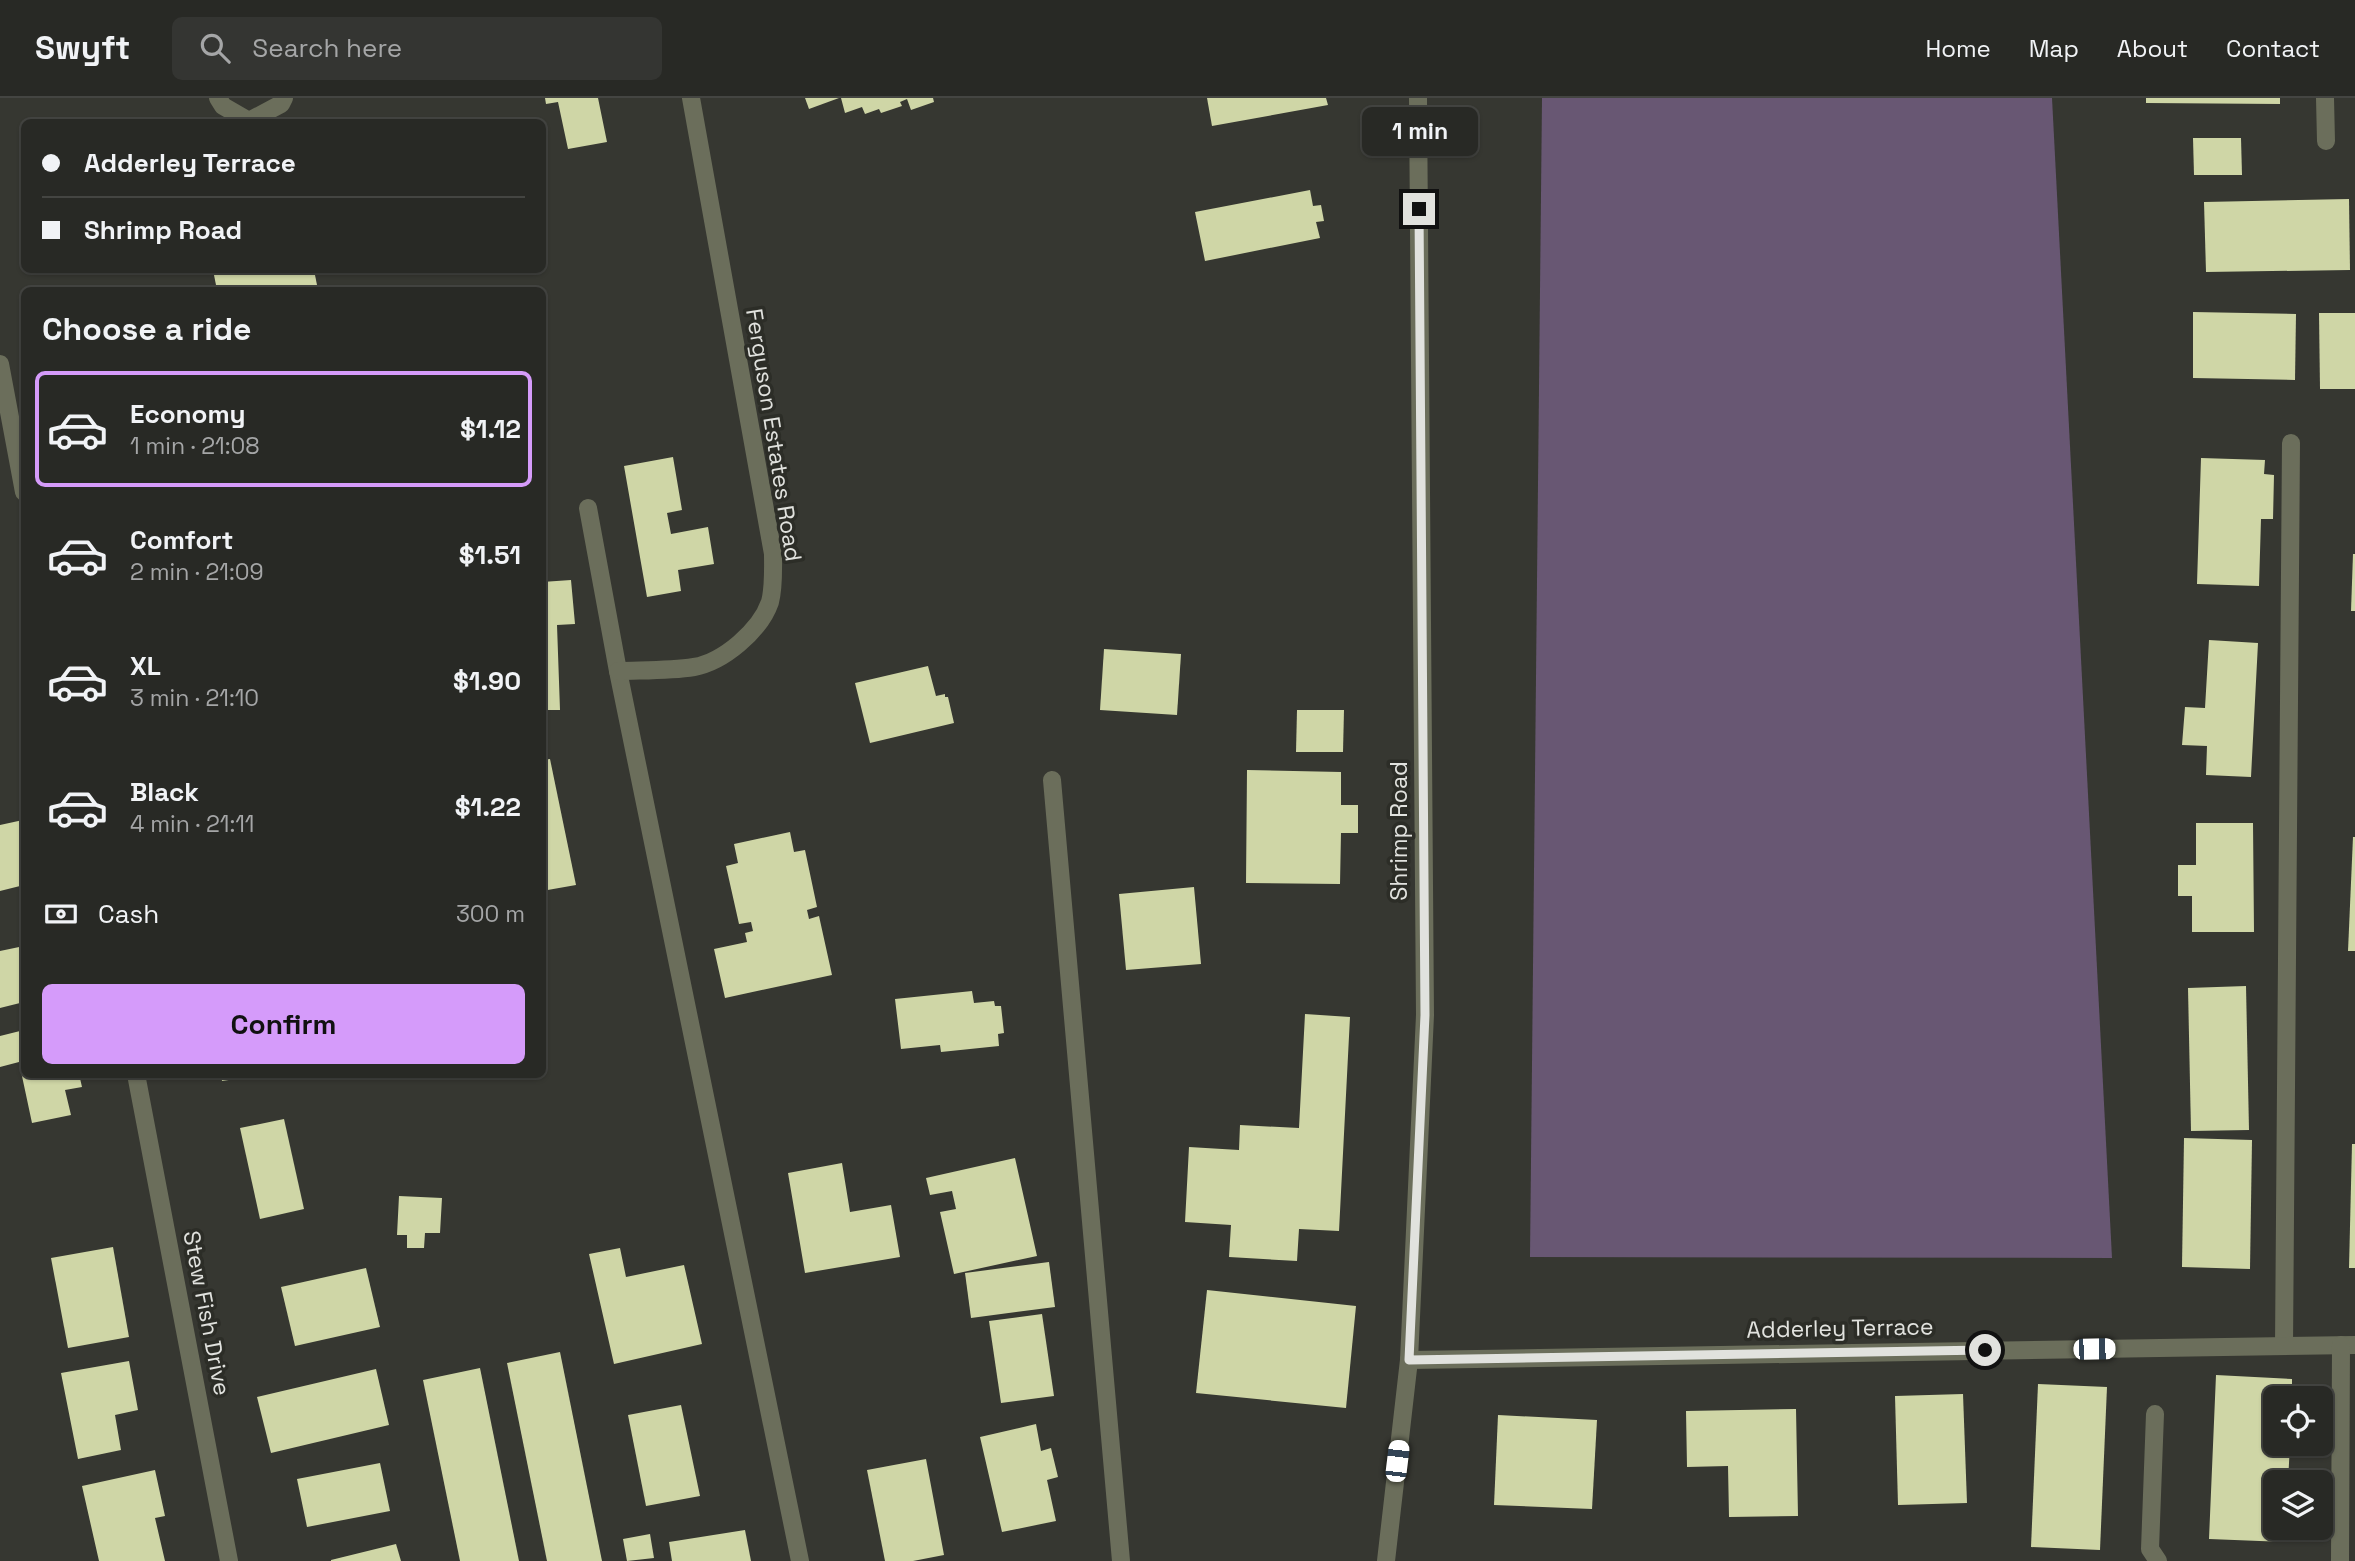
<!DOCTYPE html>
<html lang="en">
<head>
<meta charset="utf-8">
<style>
	body { margin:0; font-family:"Space Grotesk",sans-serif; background:#343532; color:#f1f3f6; height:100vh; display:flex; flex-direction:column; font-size:26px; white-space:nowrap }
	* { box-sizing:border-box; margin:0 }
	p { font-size:23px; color:#a5a6a7 }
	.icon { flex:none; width:38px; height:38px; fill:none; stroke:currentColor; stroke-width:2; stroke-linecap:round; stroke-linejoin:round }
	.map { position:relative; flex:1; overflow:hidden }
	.drawer { position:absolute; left:21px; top:189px; width:525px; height:791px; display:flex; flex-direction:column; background:#282925; border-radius:10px; box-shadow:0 2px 5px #0004,0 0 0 2px #444542 }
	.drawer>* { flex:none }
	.hud { position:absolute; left:21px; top:21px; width:525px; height:154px; border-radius:10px; box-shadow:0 2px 5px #0004,0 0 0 2px #444542; display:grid; align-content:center; height:154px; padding:0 21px; background:#282925 }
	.buttons { position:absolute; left:2263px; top:1288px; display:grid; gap:14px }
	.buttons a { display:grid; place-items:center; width:70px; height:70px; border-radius:10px; background:#282925; box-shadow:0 2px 5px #0004,0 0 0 2px #444542; font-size:35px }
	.end { position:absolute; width:32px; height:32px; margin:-16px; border:9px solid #e1e2de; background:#111; box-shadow:0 0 0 4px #111 }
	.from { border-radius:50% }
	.bubble { position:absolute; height:49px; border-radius:10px; background:#282925; box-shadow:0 2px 5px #0004,0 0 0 2px #444542; font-size:23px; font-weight:800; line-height:49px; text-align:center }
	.car { position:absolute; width:21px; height:42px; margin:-21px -10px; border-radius:9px; box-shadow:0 0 5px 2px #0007; background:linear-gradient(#fff 24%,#345 0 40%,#fff 0 76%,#345 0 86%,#fff 0) }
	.hud b { display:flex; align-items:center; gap:24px; height:66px; font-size:26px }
	.hud b+b { border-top:2px solid #444542 }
	.hud i { width:18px; height:18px; background:#f1f3f6 }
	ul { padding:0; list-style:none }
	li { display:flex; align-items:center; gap:21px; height:116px; margin:0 14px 10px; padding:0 7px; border:4px solid transparent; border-radius:10px }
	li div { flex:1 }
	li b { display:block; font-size:26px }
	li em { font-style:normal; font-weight:800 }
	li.selected { border-color:#d59bfa }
	li>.icon { width:63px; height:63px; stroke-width:1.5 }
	h2 { padding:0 21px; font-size:32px; line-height:84px }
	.pay { display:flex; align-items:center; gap:18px; height:77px; padding:0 21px; font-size:26px }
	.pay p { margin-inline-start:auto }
	.button { display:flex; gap:14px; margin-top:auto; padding:14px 21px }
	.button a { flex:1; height:80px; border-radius:10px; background:#d59bfa; color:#111; font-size:28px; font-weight:800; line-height:80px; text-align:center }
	header { display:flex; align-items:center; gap:42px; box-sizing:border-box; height:98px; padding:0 35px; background:#282925; border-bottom:2px solid #444542 }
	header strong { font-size:33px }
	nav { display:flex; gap:38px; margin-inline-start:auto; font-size:24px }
	.search { width:490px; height:63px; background:#343532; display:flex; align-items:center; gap:18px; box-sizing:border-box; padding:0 24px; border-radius:10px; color:#a5a6a7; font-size:26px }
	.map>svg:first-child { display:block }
</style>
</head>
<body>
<header>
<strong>Swyft</strong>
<div class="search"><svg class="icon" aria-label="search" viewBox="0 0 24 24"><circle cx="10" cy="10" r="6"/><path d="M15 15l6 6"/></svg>Search here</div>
<nav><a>Home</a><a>Map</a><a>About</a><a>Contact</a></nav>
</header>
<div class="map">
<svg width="2355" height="1463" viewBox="0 0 2355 1463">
	<rect width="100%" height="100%" fill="#363731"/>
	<polygon fill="#685773" points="1542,0 2052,0 2112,1160 1530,1159"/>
	<g fill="#cfd6a6">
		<polygon points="545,0 598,0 607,44 568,51 558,4 546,6"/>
		<polygon points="805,0 839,0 809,11"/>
		<polygon points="841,0 933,0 934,4 911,12 907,1 900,4 902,8 881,15 879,11 865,16 862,9 845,15"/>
		<polygon points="1207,0 1326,0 1328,7 1212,28"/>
		<polygon points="2146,0 2280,0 2280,6 2146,5"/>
		<polygon points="2193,40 2241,40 2242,77 2194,77"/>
		<polygon points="1310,92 1313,108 1321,107 1324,123 1316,124 1320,140 1205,163 1195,114"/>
		<polygon points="2349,101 2350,172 2206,174 2204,104"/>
		<polygon points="213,172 314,172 318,192 217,192"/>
		<polygon points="2193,214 2296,216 2295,282 2193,280"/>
		<polygon points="2319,215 2355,215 2355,291 2320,291"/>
		<polygon points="673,359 682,412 667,415 671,436 708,429 714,466 678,472 681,493 647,499 624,368"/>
		<polygon points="2201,360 2265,362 2264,376 2274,377 2273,421 2261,421 2259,488 2197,486"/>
		<polygon points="2353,456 2355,456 2355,513 2351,513"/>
		<polygon points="571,482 575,526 557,527 560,612 542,612 542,484"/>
		<polygon points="2209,542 2258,545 2251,679 2206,677 2207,648 2182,647 2185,609 2205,610"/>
		<polygon points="1104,551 1181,556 1177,617 1100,612"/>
		<polygon points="928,568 936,598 945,596 945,599 948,599 954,625 870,645 855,585"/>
		<polygon points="1297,612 1344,612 1343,654 1296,654"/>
		<polygon points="550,661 576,787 542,793 542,662"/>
		<polygon points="1247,672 1341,674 1341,707 1358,707 1358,735 1341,735 1340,786 1246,785"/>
		<polygon points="23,722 24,787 0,793 0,727"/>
		<polygon points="2196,725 2253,725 2254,834 2192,834 2192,798 2178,798 2178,767 2196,767"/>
		<polygon points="790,734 794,754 805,752 817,809 807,812 809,821 819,818 832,877 725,900 714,851 747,844 745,835 753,833 751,824 739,826 726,768 738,765 734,746"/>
		<polygon points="2353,739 2355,739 2355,853 2348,853"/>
		<polygon points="1194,789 1201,866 1126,872 1119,796"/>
		<polygon points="24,848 24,904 0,910 0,853"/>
		<polygon points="2246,888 2249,1032 2191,1033 2188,890"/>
		<polygon points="972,893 974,905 994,903 995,908 1001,908 1004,935 998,936 999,948 941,954 940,947 901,951 895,901"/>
		<polygon points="1305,916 1350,919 1339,1133 1299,1131 1297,1163 1229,1159 1231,1127 1185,1124 1189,1049 1239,1052 1240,1027 1299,1030"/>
		<polygon points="24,932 24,976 79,976 82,989 65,992 71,1017 32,1025 19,964 0,969 0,938"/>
		<polygon points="221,976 255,976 255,978 222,983"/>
		<polygon points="284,1021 304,1111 260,1121 240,1030"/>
		<polygon points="2184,1040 2252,1042 2250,1171 2182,1169"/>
		<polygon points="2352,1046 2355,1046 2355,1170 2349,1170"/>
		<polygon points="1015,1060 1037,1158 954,1176 940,1114 956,1111 952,1093 930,1097 926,1080"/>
		<polygon points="842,1065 850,1114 891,1107 900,1159 805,1175 788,1075"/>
		<polygon points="399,1098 442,1100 440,1135 425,1135 424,1150 407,1150 407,1137 397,1137"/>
		<polygon points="113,1149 129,1239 68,1250 51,1160"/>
		<polygon points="620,1150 626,1179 684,1167 702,1246 614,1266 589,1156"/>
		<polygon points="1049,1164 1055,1209 971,1220 965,1175"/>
		<polygon points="366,1170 380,1229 295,1248 281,1189"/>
		<polygon points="1207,1192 1356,1208 1346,1310 1196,1295"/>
		<polygon points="1042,1216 1054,1298 1001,1305 989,1223"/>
		<polygon points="560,1254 602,1463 547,1463 507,1265"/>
		<polygon points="129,1263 138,1312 115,1317 121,1352 78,1361 61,1275"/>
		<polygon points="480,1270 519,1463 460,1463 423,1282"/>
		<polygon points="376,1271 389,1327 271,1355 257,1299"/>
		<polygon points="2216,1277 2292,1281 2292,1300 2275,1300 2275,1346 2290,1346 2288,1384 2275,1384 2275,1430 2286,1430 2285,1444 2209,1441"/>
		<polygon points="2038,1286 2107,1289 2100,1452 2031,1449"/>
		<polygon points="1963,1296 1967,1405 1898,1407 1895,1298"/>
		<polygon points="681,1307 700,1398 646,1408 628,1317"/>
		<polygon points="1796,1311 1798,1418 1729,1419 1728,1368 1687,1369 1686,1313"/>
		<polygon points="1498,1317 1597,1322 1592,1411 1494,1407"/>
		<polygon points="1036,1326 1041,1353 1051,1350 1058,1379 1047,1382 1056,1423 1002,1434 980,1339"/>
		<polygon points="926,1361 944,1457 913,1463 885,1463 867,1372"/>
		<polygon points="380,1365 390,1413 307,1429 297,1381"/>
		<polygon points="155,1372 165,1418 155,1420 165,1463 99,1463 82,1388"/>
		<polygon points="745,1432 751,1463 672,1463 669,1444"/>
		<polygon points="650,1436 654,1460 627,1463 623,1441"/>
		<polygon points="396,1446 401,1463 331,1463 331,1462"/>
	</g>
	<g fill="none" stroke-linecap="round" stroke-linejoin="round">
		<g stroke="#6b6e5b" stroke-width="18">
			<polyline points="218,0 223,8 249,23 281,6 284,0"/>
			<polyline points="2325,0 2326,43"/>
		</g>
		<g stroke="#6b6e5b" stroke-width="18">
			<polyline points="0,266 24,394"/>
			<polyline points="588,410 618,573 800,1463"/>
			<path d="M618,573C642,572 669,573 694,569C723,564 760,533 770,504C774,489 773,471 773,456L691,0"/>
			<polyline points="1052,682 1121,1463"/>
			<polyline points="136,976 229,1463"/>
			<polyline points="2284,1248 2291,345"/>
			<polyline points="1409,1262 2355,1247"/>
			<polyline points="2155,1316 2150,1451 2158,1463"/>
			<polyline points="1386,1463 1409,1262 1425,917 1418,0"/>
			<polyline points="2340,1463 2341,1247"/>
		</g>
	</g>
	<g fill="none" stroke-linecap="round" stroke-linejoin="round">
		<polyline stroke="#e1e2de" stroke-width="9" points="1419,111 1425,917 1409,1262 1985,1252"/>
	</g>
	<g text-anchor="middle" stroke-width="7" stroke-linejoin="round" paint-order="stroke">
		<g font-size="23" fill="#e1e2de" stroke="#2c2d27">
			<text transform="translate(774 337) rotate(81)" y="8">Ferguson Estates Road</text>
			<text transform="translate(1399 733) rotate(-90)" y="8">Shrimp Road</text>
			<text transform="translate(207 1215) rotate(79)" y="8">Stew Fish Drive</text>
			<text transform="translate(1840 1230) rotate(-1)" y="8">Adderley Terrace</text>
		</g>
	</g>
</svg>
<div class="buttons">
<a><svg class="icon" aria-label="locate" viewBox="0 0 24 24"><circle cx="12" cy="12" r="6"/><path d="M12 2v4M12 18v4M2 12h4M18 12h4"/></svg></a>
<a><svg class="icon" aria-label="layers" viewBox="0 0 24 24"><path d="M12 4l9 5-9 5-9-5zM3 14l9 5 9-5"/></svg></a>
</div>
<i class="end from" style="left:1985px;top:1252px"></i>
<i class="end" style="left:1419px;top:111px"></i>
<div class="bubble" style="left:1362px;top:9px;width:116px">1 min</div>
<i class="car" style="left:2094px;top:1251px;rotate:89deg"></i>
<i class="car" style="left:1397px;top:1363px;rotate:7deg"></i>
<div class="hud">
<b><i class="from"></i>Adderley Terrace</b>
<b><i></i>Shrimp Road</b>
</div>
<section class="drawer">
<h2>Choose a ride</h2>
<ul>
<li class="selected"><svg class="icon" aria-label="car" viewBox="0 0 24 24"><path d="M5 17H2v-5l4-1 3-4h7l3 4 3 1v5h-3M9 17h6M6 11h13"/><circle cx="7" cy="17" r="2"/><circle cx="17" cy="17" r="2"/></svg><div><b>Economy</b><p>1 min · 21:08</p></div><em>$1.12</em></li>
<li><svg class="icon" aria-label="car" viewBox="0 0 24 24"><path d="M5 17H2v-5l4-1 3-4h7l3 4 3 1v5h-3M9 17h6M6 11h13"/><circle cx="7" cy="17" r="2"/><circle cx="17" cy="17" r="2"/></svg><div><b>Comfort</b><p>2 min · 21:09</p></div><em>$1.51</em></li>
<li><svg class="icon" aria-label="car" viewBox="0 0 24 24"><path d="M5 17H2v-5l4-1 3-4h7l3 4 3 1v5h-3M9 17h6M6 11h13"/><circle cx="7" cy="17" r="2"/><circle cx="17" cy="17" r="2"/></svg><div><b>XL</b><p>3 min · 21:10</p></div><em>$1.90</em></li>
<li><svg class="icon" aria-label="car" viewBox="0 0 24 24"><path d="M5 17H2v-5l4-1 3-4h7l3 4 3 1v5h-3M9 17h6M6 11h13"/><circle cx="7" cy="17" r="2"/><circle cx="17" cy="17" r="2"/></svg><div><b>Black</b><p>4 min · 21:11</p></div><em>$1.22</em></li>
</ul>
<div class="pay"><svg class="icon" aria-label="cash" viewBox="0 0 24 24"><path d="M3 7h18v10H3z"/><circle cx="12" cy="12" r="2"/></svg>Cash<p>300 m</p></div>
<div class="button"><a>Confirm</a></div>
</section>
</div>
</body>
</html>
